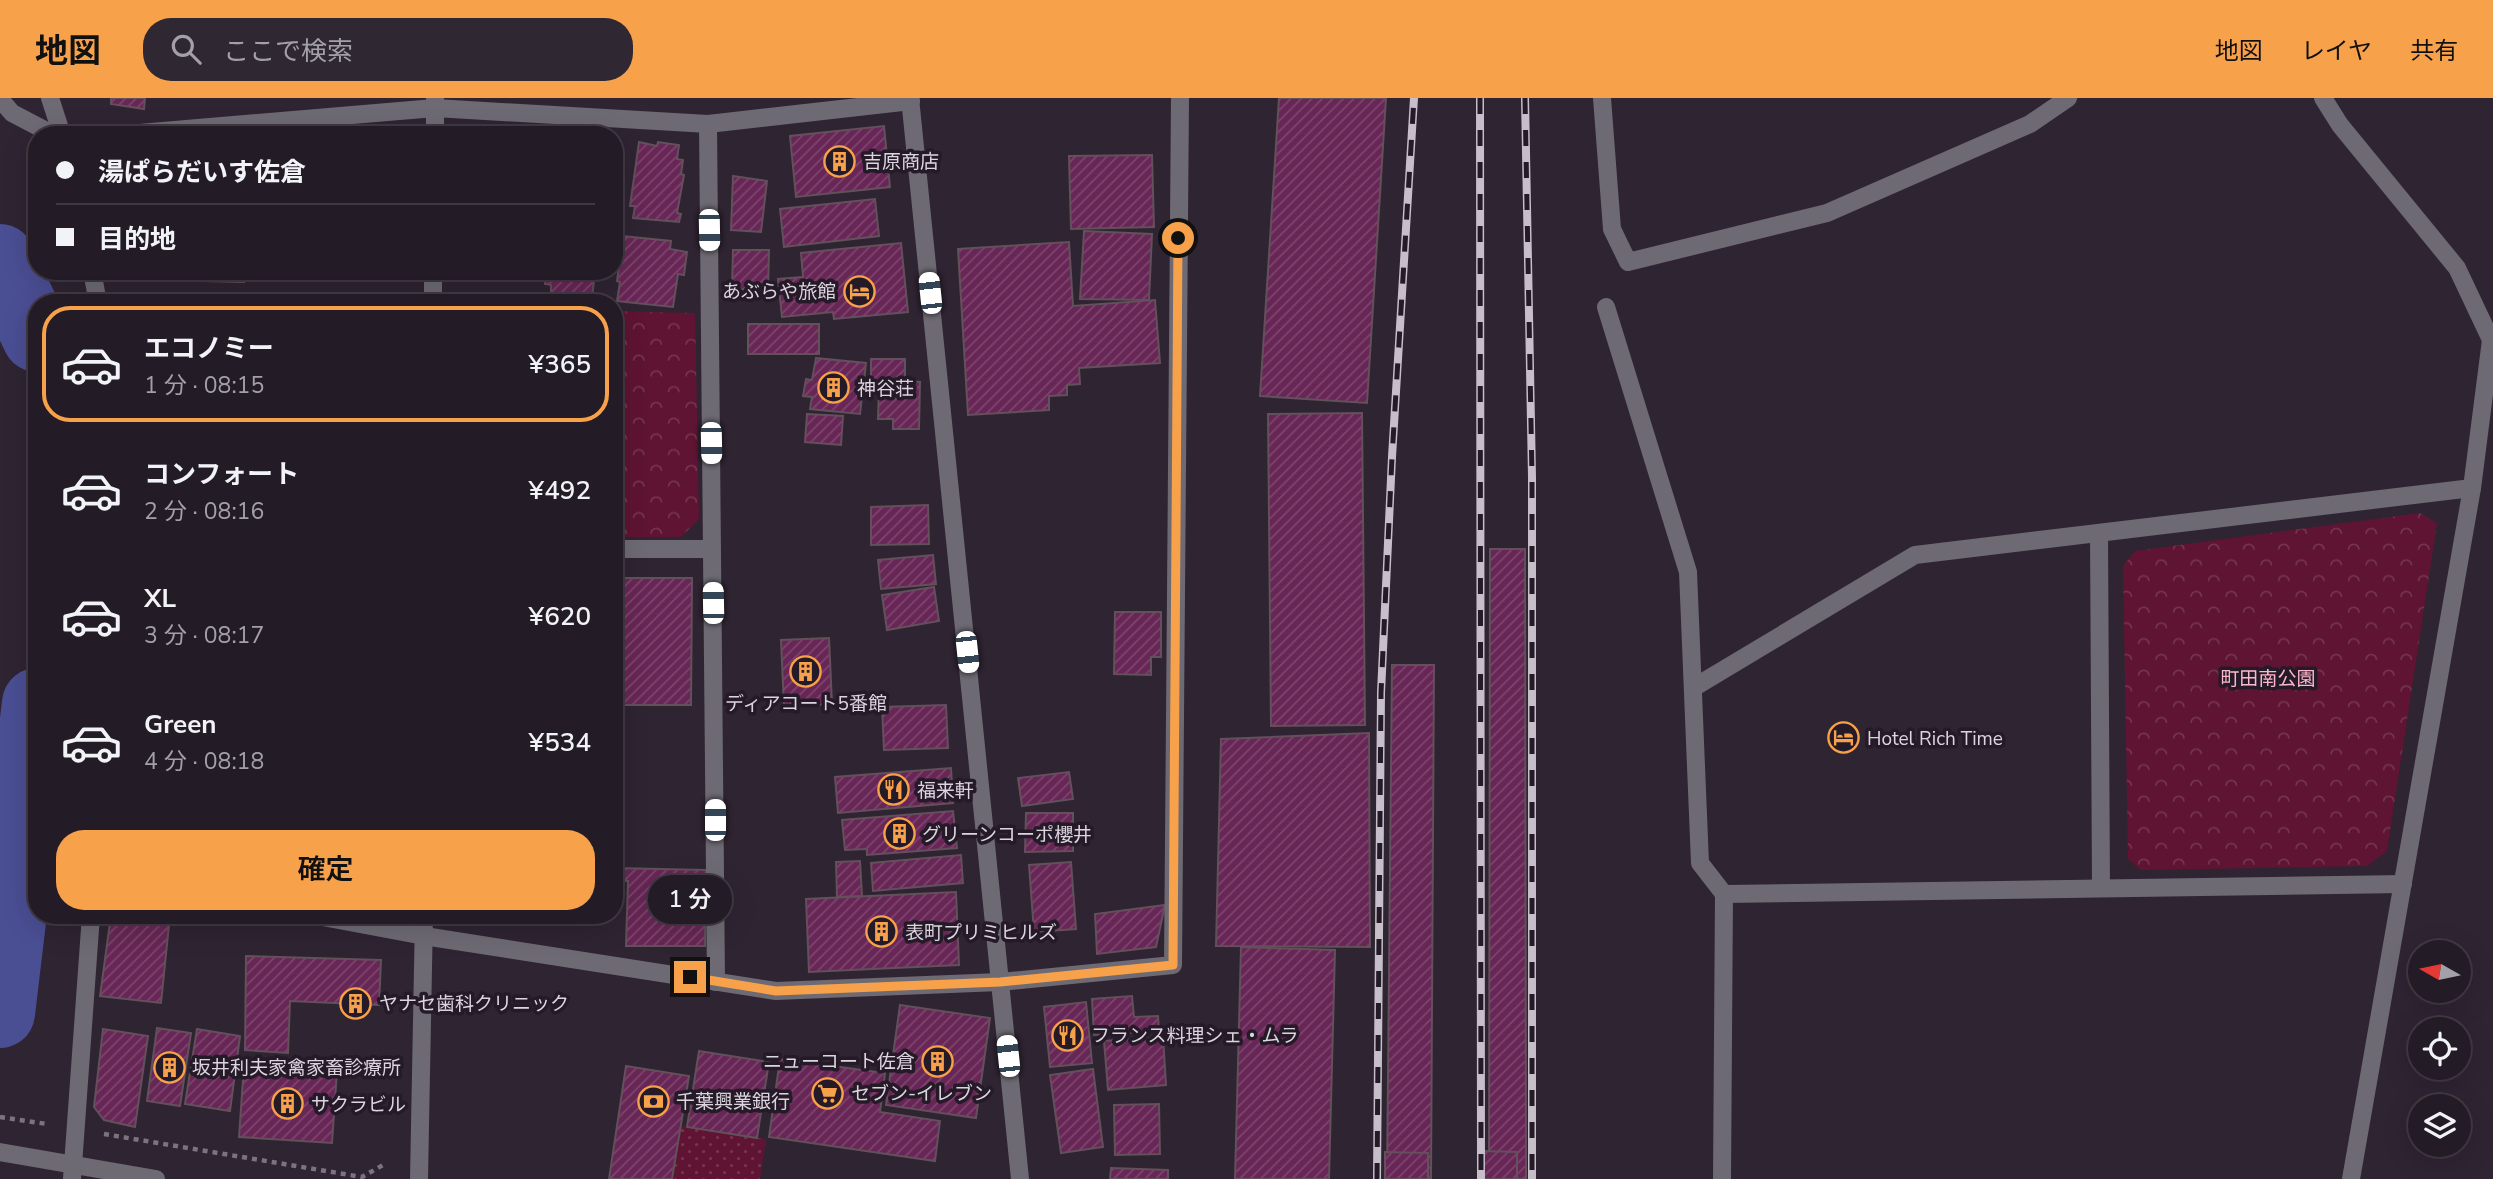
<!DOCTYPE html>
<html lang="ja">
<head>
<meta charset="utf-8">
<style>
	body { margin:0; font-family:"Nunito Sans","Noto Sans JP",sans-serif; background:#2f2832; color:#f1f3f6; height:100vh; display:flex; flex-direction:column; font-size:26px; white-space:nowrap }
	* { box-sizing:border-box; margin:0 }
	p { font-size:23px; color:#a3a1a7 }
	.icon { flex:none; width:38px; height:38px; fill:none; stroke:currentColor; stroke-width:2; stroke-linecap:round; stroke-linejoin:round }
	.map { position:relative; flex:1; overflow:hidden }
	.side { position:absolute; left:28px; top:196px; width:595px; height:630px; display:flex; flex-direction:column; background:#231b26; border-radius:28px; box-shadow:0 7px 28px #0002,0 0 0 2px #403943 }
	.side>* { flex:none }
	.hud { position:absolute; left:28px; top:28px; width:595px; height:154px; border-radius:28px; box-shadow:0 7px 28px #0002,0 0 0 2px #403943; display:grid; align-content:center; height:154px; padding:0 28px; background:#231b26 }
	.needle { width:46px; rotate:279deg }
	.controls { position:absolute; left:2408px; top:842px; display:grid; gap:14px }
	.controls a { display:grid; place-items:center; width:63px; height:63px; border-radius:50%; background:#231b26; box-shadow:0 7px 28px #0002,0 0 0 2px #403943; font-size:35px }
	.end { position:absolute; width:32px; height:32px; margin:-16px; border:9px solid #f8a14b; background:#111; box-shadow:0 0 0 4px #111 }
	.from { border-radius:50% }
	.bubble { position:absolute; height:49px; border-radius:24px; background:#231b26; box-shadow:0 7px 28px #0002,0 0 0 2px #403943; font-size:23px; font-weight:600; line-height:49px; text-align:center }
	.car { position:absolute; width:21px; height:42px; margin:-21px -10px; border-radius:9px; box-shadow:0 0 5px 2px #0007; background:linear-gradient(#fff 24%,#345 0 40%,#fff 0 76%,#345 0 86%,#fff 0) }
	.hud b { display:flex; align-items:center; gap:24px; height:66px; font-size:26px }
	.hud b+b { border-top:2px solid #403943 }
	.hud i { width:18px; height:18px; background:#f1f3f6 }
	ul { padding:12px 0 0; list-style:none }
	li { display:flex; align-items:center; gap:21px; height:116px; margin:0 14px 10px; padding:0 14px; border:4px solid transparent; border-radius:28px }
	li div { flex:1 }
	li b { display:block; font-size:26px }
	li em { font-style:normal; font-weight:600 }
	li.selected { border-color:#f8a14b }
	li>.icon { width:63px; height:63px; stroke-width:1.5 }
	.cta { display:flex; gap:14px; margin-top:auto; padding:14px 28px }
	.cta a { flex:1; height:80px; border-radius:28px; background:#f8a14b; color:#111; font-size:28px; font-weight:600; line-height:80px; text-align:center }
	header { display:flex; align-items:center; gap:42px; box-sizing:border-box; height:98px; padding:0 35px; background:#f8a14b; color:#111 }
	header strong { font-size:33px }
	nav { display:flex; gap:38px; margin-inline-start:auto; font-size:24px }
	.search { width:490px; height:63px; background:#2f2832; display:flex; align-items:center; gap:18px; box-sizing:border-box; padding:0 24px; border-radius:28px; color:#a3a1a7; font-size:26px }
	.map>svg:first-child { display:block }
</style>
</head>
<body>
<header>
<strong>地図</strong>
<div class="search"><svg class="icon" aria-label="search" viewBox="0 0 24 24"><circle cx="10" cy="10" r="6"/><path d="M15 15l6 6"/></svg>ここで検索</div>
<nav><a>地図</a><a>レイヤ</a><a>共有</a></nav>
</header>
<div class="map">
<svg width="2493" height="1081" viewBox="0 0 2493 1081">
	<defs>
		<pattern id="park-crowns" width="20" height="18" patternUnits="userSpaceOnUse" patternTransform="scale(1.75)"><rect width="20" height="18" fill="#5e1432"/><path d="M2 6a3 3 0 1 1 6 0M12 15a3 3 0 1 1 6 0" fill="none" stroke="#74354f"/></pattern>
		<pattern id="garden-dots" width="8" height="8" patternUnits="userSpaceOnUse" patternTransform="scale(1.75)"><rect width="8" height="8" fill="#5e1432"/><path d="M2 2h.1M6 6h.1" fill="none" stroke="#74354f" stroke-width="1.8" stroke-linecap="round"/></pattern>
		<pattern id="building-hatch" width="6" height="6" patternUnits="userSpaceOnUse" patternTransform="scale(1.75)"><rect width="6" height="6" fill="#672655"/><path d="M-1 1l2-2M0 6l6-6M5 7l2-2" fill="none" stroke="#7c456d"/></pattern>
	</defs>
	<rect width="100%" height="100%" fill="#2f2432"/>
	<g fill="url(#park-crowns)">
		<polygon points="614,213 695,215 699,421 681,439 614,439"/>
		<polygon points="2420,415 2437,425 2387,753 2367,768 2140,772 2128,761 2123,468 2135,453"/>
	</g>
	<polygon fill="url(#garden-dots)" points="681,1028 766,1041 760,1081 672,1081"/>
	<g fill="none" stroke-linecap="round" stroke-linejoin="round">
		<g stroke="#4a4e93" stroke-width="70">
			<polyline points="0,161 37,239"/>
			<polyline points="0,915 37,605"/>
		</g>
	</g>
	<g fill="url(#building-hatch)" stroke="#62505b" stroke-width="2">
		<polygon points="111,0 145,0 144,11 111,6"/>
		<polygon points="1279,0 1386,0 1367,305 1260,298"/>
		<polygon points="884,28 890,89 796,99 790,38"/>
		<polygon points="639,44 657,48 658,44 679,47 677,61 683,62 681,76 684,77 677,115 681,116 679,124 633,120 635,108 630,108"/>
		<polygon points="1152,57 1154,129 1071,131 1069,58"/>
		<polygon points="733,78 767,83 761,134 731,132"/>
		<polygon points="875,101 879,138 784,149 780,111"/>
		<polygon points="1084,133 1152,136 1149,202 1080,201"/>
		<polygon points="622,138 671,143 670,151 687,154 684,177 678,176 673,209 617,203 620,184 617,183 620,161 618,161"/>
		<polygon points="1069,144 1073,208 1155,202 1160,265 1079,270 1080,286 1067,287 1067,297 1049,298 1049,312 968,317 958,151"/>
		<polygon points="901,145 908,214 834,221 833,214 782,219 778,181 803,179 801,155"/>
		<polygon points="733,152 769,152 768,192 732,191"/>
		<polygon points="120,173 244,173 244,184 119,181"/>
		<polygon points="546,173 595,173 592,200 551,196 551,187 545,186"/>
		<rect x="163" y="199" width="76" height="6"/>
		<rect x="748" y="226" width="71" height="30"/>
		<polygon points="816,260 866,265 860,316 810,311 812,299 803,298 806,281 812,282"/>
		<polygon points="871,261 905,261 905,283 920,284 919,331 893,331 893,321 878,321 879,290 871,290"/>
		<polygon points="1362,315 1365,627 1271,628 1268,316"/>
		<polygon points="807,316 843,318 841,347 805,344"/>
		<polygon points="928,407 929,446 871,447 871,409"/>
		<polygon points="1490,451 1525,451 1526,1081 1489,1081"/>
		<polygon points="933,457 936,486 881,491 878,462"/>
		<polygon points="618,480 692,480 691,607 614,607 614,542 618,542"/>
		<polygon points="934,489 939,523 887,532 882,497"/>
		<polygon points="1115,514 1161,514 1161,559 1151,559 1151,577 1114,576"/>
		<polygon points="829,540 832,606 784,609 781,542"/>
		<polygon points="1392,567 1434,567 1431,1081 1387,1081"/>
		<polygon points="946,607 948,650 884,652 882,609"/>
		<polygon points="1369,635 1370,849 1216,848 1221,641"/>
		<polygon points="951,670 953,705 838,715 835,679"/>
		<polygon points="1069,674 1073,701 1022,708 1018,680"/>
		<polygon points="953,713 957,750 867,757 867,751 845,752 842,722"/>
		<polygon points="1026,715 1073,715 1073,753 1025,754"/>
		<polygon points="961,757 963,785 873,793 871,765"/>
		<polygon points="860,763 862,798 837,799 836,764"/>
		<polygon points="1071,764 1076,831 1034,834 1029,767"/>
		<polygon points="616,770 706,772 705,848 626,848 628,783 615,782"/>
		<polygon points="956,794 959,867 809,874 806,801"/>
		<polygon points="1165,807 1156,849 1097,856 1095,816"/>
		<polygon points="111,817 170,817 161,905 100,898"/>
		<polygon points="481,817 516,817 516,824 483,819"/>
		<polygon points="1241,849 1335,852 1329,1081 1235,1081"/>
		<polygon points="246,858 381,862 379,907 290,903 288,955 245,952"/>
		<polygon points="1132,898 1134,919 1158,918 1159,933 1094,937 1092,901"/>
		<polygon points="1086,904 1092,965 1050,969 1044,909"/>
		<polygon points="900,907 990,920 976,1020 886,1007"/>
		<polygon points="157,930 191,935 180,1008 147,1003"/>
		<polygon points="103,931 148,938 135,1029 104,1022 94,1009"/>
		<polygon points="197,931 240,938 230,1013 185,1006"/>
		<polygon points="1163,939 1166,987 1108,992 1104,943"/>
		<polygon points="699,953 769,964 757,1040 687,1029"/>
		<polygon points="780,961 885,975 880,1014 940,1023 935,1063 769,1039"/>
		<polygon points="244,967 337,973 332,1045 239,1039"/>
		<polygon points="626,968 689,978 672,1081 609,1081"/>
		<polygon points="1093,971 1103,1049 1061,1055 1050,977"/>
		<polygon points="1159,1006 1160,1056 1115,1057 1114,1007"/>
		<polygon points="1481,1053 1517,1054 1517,1081 1481,1081"/>
		<polygon points="1385,1054 1428,1055 1428,1081 1385,1081"/>
		<polygon points="1111,1070 1168,1072 1168,1081 1110,1081"/>
	</g>
	<g fill="none" stroke-linecap="round" stroke-linejoin="round">
		<g stroke="#7d737f" stroke-width="4.5" stroke-dasharray="5 5" stroke-linecap="butt">
			<polyline points="0,1019 47,1026"/>
			<polyline points="104,1036 362,1079 383,1067"/>
		</g>
		<g stroke="#6d6a73" stroke-width="18">
			<polyline points="50,0 62,37"/>
			<polyline points="910,0 1020,1081"/>
			<polyline points="1602,0 1612,131 1628,164 1827,115 2030,26 2068,0"/>
			<polyline points="2323,0 2340,27 2457,170 2491,242 2472,390 2351,1081"/>
			<polyline points="0,1 12,15 54,37"/>
			<polyline points="708,26 716,884"/>
			<polyline points="116,37 435,10 708,26 911,3"/>
			<polyline points="435,37 435,0"/>
			<polyline points="92,173 98,205"/>
			<polyline points="433,205 433,173"/>
			<polyline points="1606,209 1688,474 1700,765 1724,796 1722,1081"/>
			<polyline points="2099,435 2101,790"/>
			<polyline points="614,451 712,451"/>
			<polyline points="1693,590 1915,457 2472,390"/>
			<polyline points="1724,796 2403,786"/>
			<polyline points="312,817 424,838 776,893 1000,884 1173,867 1180,0"/>
			<polyline points="0,1054 156,1081"/>
			<polyline points="72,1081 91,817"/>
			<polyline points="419,1081 424,817"/>
		</g>
		<defs>
			<g id="rail">
				<polyline points="1480,0 1481,1081"/>
				<polyline points="1525,0 1532,379 1532,1081"/>
				<polyline points="1377,1081 1381,595 1392,359 1414,0"/>
			</g>
		</defs>
		<use href="#rail" stroke="#c6bec9" stroke-width="8"/>
		<use href="#rail" stroke="#251a28" stroke-width="5" stroke-dasharray="16" stroke-linecap="butt"/>
	</g>
	<g fill="none" stroke-linecap="round" stroke-linejoin="round">
		<polyline stroke="#f8a14b" stroke-width="9" points="690,879 776,893 1000,884 1173,867 1178,140"/>
	</g>
	<defs>
		<symbol id="building-ring" viewBox="-11 -11 22 22"><circle r="9.5" fill="#251a28" stroke="#f8a14b" stroke-width="1.5"/><path d="M-4-6H4V6H1V3H-1V6H-4ZM-2.5-4.3h1.7v1.8h-1.7ZM.8-4.3h1.7v1.8H.8ZM-2.5-1h1.7V.8h-1.7ZM.8-1h1.7V.8H.8Z" fill="#f8a14b"/></symbol>
		<symbol id="hotel-ring" viewBox="-11 -11 22 22"><circle r="9.5" fill="#251a28" stroke="#f8a14b" stroke-width="1.5"/><path d="M-6-4.5h1.5V1H6V5H4.5V3h-9V5H-6ZM-4 0a1.8 1.8 0 1 1 3.6 0ZM.5 0V-2.5h3Q6-2.5 6 0Z" fill="#f8a14b"/></symbol>
		<symbol id="restaurant-ring" viewBox="-11 -11 22 22"><circle r="9.5" fill="#251a28" stroke="#f8a14b" stroke-width="1.5"/><path d="M-5-6h1v4h1v-4h1v4h1v-4h1v5L-1.5 .5V6h-2V.5L-5-1ZM5-6V6H3V1.5H1.5Q1.5-4 5-6Z" fill="#f8a14b"/></symbol>
		<symbol id="supermarket-ring" viewBox="-11 -11 22 22"><circle r="9.5" fill="#251a28" stroke="#f8a14b" stroke-width="1.5"/><path d="M-6-5.5h2.5l.6 2H6L4.5 2H-2.5L-4.4-4H-6ZM-1.5 3.2a1.3 1.3 0 1 0 .1 0ZM3 3.2a1.3 1.3 0 1 0 .1 0Z" fill="#f8a14b"/></symbol>
		<symbol id="bank-ring" viewBox="-11 -11 22 22"><circle r="9.5" fill="#251a28" stroke="#f8a14b" stroke-width="1.5"/><path d="M-6-4H6V4H-6ZM0-2.3a2.3 2.3 0 1 0 0 4.6a2.3 2.3 0 1 0 0-4.6Z" fill="#f8a14b"/></symbol>
	</defs>
	<g fill-rule="evenodd">
		<use href="#building-ring" x="822" y="46" width="35" height="35"/>
		<use href="#hotel-ring" x="842" y="176" width="35" height="35"/>
		<use href="#building-ring" x="816" y="272" width="35" height="35"/>
		<use href="#building-ring" x="788" y="556" width="35" height="35"/>
		<use href="#hotel-ring" x="1826" y="622" width="35" height="35"/>
		<use href="#restaurant-ring" x="876" y="674" width="35" height="35"/>
		<use href="#building-ring" x="882" y="718" width="35" height="35"/>
		<use href="#building-ring" x="864" y="816" width="35" height="35"/>
		<use href="#building-ring" x="338" y="888" width="35" height="35"/>
		<use href="#restaurant-ring" x="1050" y="920" width="35" height="35"/>
		<use href="#building-ring" x="920" y="946" width="35" height="35"/>
		<use href="#building-ring" x="152" y="952" width="35" height="35"/>
		<use href="#supermarket-ring" x="810" y="978" width="35" height="35"/>
		<use href="#bank-ring" x="636" y="986" width="35" height="35"/>
		<use href="#building-ring" x="270" y="988" width="35" height="35"/>
	</g>
	<g text-anchor="middle" stroke-width="7" stroke-linejoin="round" paint-order="stroke">
		<g font-size="19" fill="#dcd4de" stroke="#251a28" text-anchor="start">
			<text x="863" y="70">吉原商店</text>
			<text x="836" y="200" text-anchor="end">あぶらや旅館</text>
			<text x="857" y="297">神谷荘</text>
			<text x="806" y="612" text-anchor="middle">ディアコート5番館</text>
			<text x="1867" y="647">Hotel Rich Time</text>
			<text x="917" y="699">福来軒</text>
			<text x="922" y="743">グリーンコーポ櫻井</text>
			<text x="905" y="841">表町プリミヒルズ</text>
			<text x="379" y="912">ヤナセ歯科クリニック</text>
			<text x="1091" y="944">フランス料理シェ・ムラ</text>
			<text x="915" y="970" text-anchor="end">ニューコート佐倉</text>
			<text x="192" y="976">坂井利夫家禽家畜診療所</text>
			<text x="851" y="1002">セブン-イレブン</text>
			<text x="676" y="1010">千葉興業銀行</text>
			<text x="311" y="1013">サクラビル</text>
		</g>
		<g font-size="19" fill="#fdb7ca" stroke="#251a28">
			<text x="2268" y="587">町田南公園</text>
		</g>
	</g>
</svg>
<div class="controls">
<a><svg class="needle" viewBox="-14 -14 28 28"><path d="M0-13l5 13h-10z" fill="#e53935"/><path d="M0 13l5-13h-10z" fill="#a3a1a7"/></svg></a>
<a><svg class="icon" aria-label="locate" viewBox="0 0 24 24"><circle cx="12" cy="12" r="6"/><path d="M12 2v4M12 18v4M2 12h4M18 12h4"/></svg></a>
<a><svg class="icon" aria-label="layers" viewBox="0 0 24 24"><path d="M12 4l9 5-9 5-9-5zM3 14l9 5 9-5"/></svg></a>
</div>
<i class="end from" style="left:1178px;top:140px"></i>
<i class="end" style="left:690px;top:879px"></i>
<div class="bubble" style="left:648px;top:777px;width:84px">1 分</div>
<i class="car" style="left:709px;top:132px;rotate:179deg"></i>
<i class="car" style="left:930px;top:195px;rotate:354deg"></i>
<i class="car" style="left:711px;top:345px;rotate:179deg"></i>
<i class="car" style="left:713px;top:505px;rotate:359deg"></i>
<i class="car" style="left:967px;top:554px;rotate:174deg"></i>
<i class="car" style="left:715px;top:722px;rotate:0deg"></i>
<i class="car" style="left:1008px;top:958px;rotate:354deg"></i>
<div class="hud">
<b><i class="from"></i>湯ぱらだいす佐倉</b>
<b><i></i>目的地</b>
</div>
<section class="side">
<ul>
<li class="selected"><svg class="icon" aria-label="car" viewBox="0 0 24 24"><path d="M5 17H2v-5l4-1 3-4h7l3 4 3 1v5h-3M9 17h6M6 11h13"/><circle cx="7" cy="17" r="2"/><circle cx="17" cy="17" r="2"/></svg><div><b>エコノミー</b><p>1 分 · 08:15</p></div><em>¥365</em></li>
<li><svg class="icon" aria-label="car" viewBox="0 0 24 24"><path d="M5 17H2v-5l4-1 3-4h7l3 4 3 1v5h-3M9 17h6M6 11h13"/><circle cx="7" cy="17" r="2"/><circle cx="17" cy="17" r="2"/></svg><div><b>コンフォート</b><p>2 分 · 08:16</p></div><em>¥492</em></li>
<li><svg class="icon" aria-label="car" viewBox="0 0 24 24"><path d="M5 17H2v-5l4-1 3-4h7l3 4 3 1v5h-3M9 17h6M6 11h13"/><circle cx="7" cy="17" r="2"/><circle cx="17" cy="17" r="2"/></svg><div><b>XL</b><p>3 分 · 08:17</p></div><em>¥620</em></li>
<li><svg class="icon" aria-label="car" viewBox="0 0 24 24"><path d="M5 17H2v-5l4-1 3-4h7l3 4 3 1v5h-3M9 17h6M6 11h13"/><circle cx="7" cy="17" r="2"/><circle cx="17" cy="17" r="2"/></svg><div><b>Green</b><p>4 分 · 08:18</p></div><em>¥534</em></li>
</ul>
<div class="cta"><a>確定</a></div>
</section>
</div>
</body>
</html>
